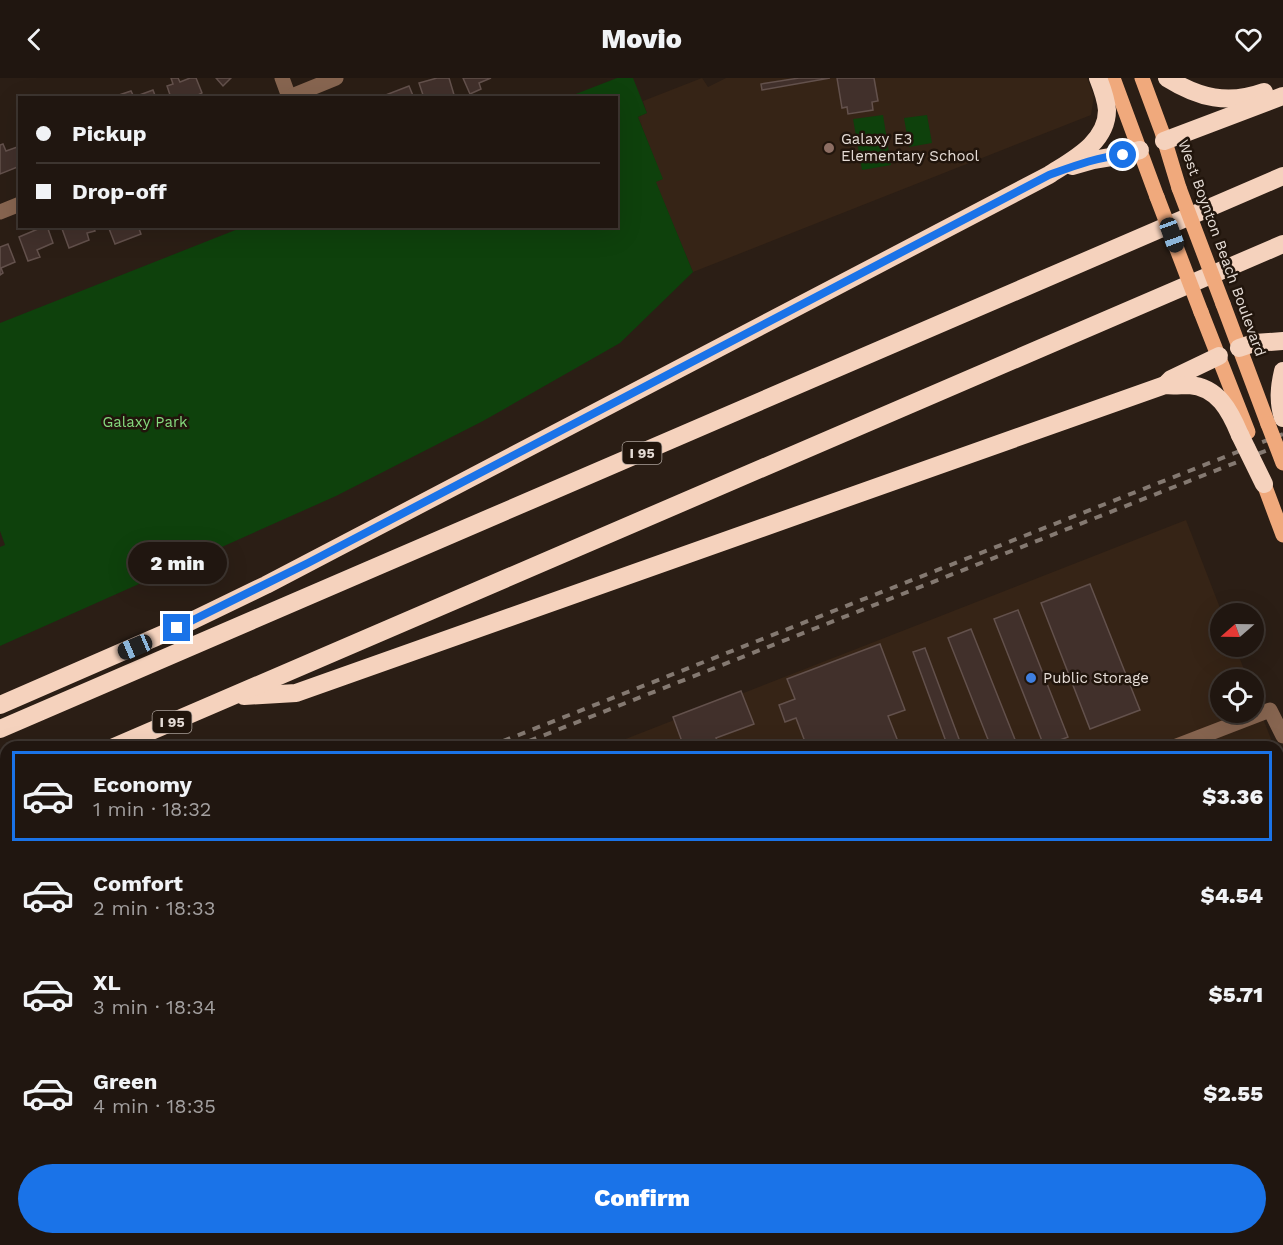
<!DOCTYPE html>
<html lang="en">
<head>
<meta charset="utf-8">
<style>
	body { margin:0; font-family:"Work Sans",sans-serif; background:#2d231e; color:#f1f3f6; height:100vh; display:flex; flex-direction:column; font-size:22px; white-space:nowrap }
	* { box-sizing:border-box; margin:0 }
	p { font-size:20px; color:#a29f9f }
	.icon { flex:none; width:33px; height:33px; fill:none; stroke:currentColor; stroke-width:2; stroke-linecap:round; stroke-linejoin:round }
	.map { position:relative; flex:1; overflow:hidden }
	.side { position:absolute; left:0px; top:663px; width:1284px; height:504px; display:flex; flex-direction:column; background:#201610; border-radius:18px 18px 0 0; box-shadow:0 6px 24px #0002,0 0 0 2px #3d3530 }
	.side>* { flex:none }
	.top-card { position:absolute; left:18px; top:18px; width:600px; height:132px; border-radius:0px; box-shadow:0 6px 24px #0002,0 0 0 2px #3d3530; display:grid; align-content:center; height:132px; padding:0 18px; background:#201610 }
	.needle { width:39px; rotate:250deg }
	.tools { position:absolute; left:1210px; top:525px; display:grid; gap:12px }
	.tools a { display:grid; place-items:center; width:54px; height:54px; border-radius:50%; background:#201610; box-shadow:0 6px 24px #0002,0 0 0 2px #3d3530; font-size:30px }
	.end { position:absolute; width:27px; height:27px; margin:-14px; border:8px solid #1a73e8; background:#fff; box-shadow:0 0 0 3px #fff }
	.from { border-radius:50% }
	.bubble { position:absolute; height:42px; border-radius:21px; background:#201610; box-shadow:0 6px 24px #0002,0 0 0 2px #3d3530; font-size:20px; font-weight:800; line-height:42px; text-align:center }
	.car { position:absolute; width:18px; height:36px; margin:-18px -9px; border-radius:8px; box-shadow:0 0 4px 2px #0007; background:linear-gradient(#222 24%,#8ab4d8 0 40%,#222 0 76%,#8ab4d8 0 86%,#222 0) }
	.top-card b { display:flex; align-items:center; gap:21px; height:57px; font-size:22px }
	.top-card b+b { border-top:2px solid #3d3530 }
	.top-card i { width:15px; height:15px; background:#f1f3f6 }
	ul { padding:10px 0 0; list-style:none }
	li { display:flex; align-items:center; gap:18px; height:90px; margin:0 12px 9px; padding:0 6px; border:3px solid transparent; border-radius:0px }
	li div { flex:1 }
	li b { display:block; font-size:22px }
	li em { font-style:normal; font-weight:800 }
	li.on { border-color:#1a73e8 }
	li>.icon { width:54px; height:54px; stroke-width:1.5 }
	.button { display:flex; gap:12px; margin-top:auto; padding:12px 18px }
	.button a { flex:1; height:69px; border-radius:36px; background:#1a73e8; color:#fff; font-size:24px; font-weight:800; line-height:69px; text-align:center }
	header { display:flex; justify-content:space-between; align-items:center; height:78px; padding:0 18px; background:#201610; font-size:27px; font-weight:800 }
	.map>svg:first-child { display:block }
</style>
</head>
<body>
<header><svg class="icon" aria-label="back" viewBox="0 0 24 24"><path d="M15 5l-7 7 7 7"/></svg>Movio<svg class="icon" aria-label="heart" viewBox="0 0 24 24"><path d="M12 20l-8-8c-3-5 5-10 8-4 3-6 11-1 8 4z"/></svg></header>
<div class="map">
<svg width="1283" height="1167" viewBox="0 0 1283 1167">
	<rect width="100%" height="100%" fill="#2b1e15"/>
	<g fill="#362416">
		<polygon points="702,0 708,9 726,0 1087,0 1094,18 1091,37 693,194 655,104 662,101 638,39 647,35 643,23"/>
		<polygon points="1186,442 1222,535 1221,536 1221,568 1235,569 1248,601 1221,602 1221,634 1254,634 1254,617 1274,669 605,669"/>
		<polygon points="1278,680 1283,693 1283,800 1278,802"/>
		<polygon points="6,903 6,1161 362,1161 347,1167 0,1167 0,906"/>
	</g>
	<g fill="#0e410c">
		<polygon points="617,0 633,0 647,35 638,39 663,101 656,104 693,194 620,265 483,343 336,418 0,568 0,469 5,467 0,453 0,245 243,149 616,148 616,20 568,19"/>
		<polygon points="883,37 891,87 862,92 853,41"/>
		<polygon points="927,37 932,65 909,69 904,40"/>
		<polygon points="826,1161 1016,1161 1019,1167 828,1167"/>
	</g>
	<g fill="#41302b" stroke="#63514c" stroke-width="1.5">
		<polygon points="171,0 178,0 180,4 190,0 196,0 202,15 192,20 171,20 167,8 173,6"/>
		<polygon points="216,0 231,0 223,8"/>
		<polygon points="437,0 449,0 455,20 424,20 419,5"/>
		<polygon points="463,0 491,0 479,5 481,11 470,16"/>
		<polygon points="799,0 830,0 762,12 761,6"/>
		<polygon points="837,0 874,0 878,23 872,24 873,32 848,36 847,29 842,30"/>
		<polygon points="409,8 414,20 383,20 383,18"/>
		<polygon points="153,12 156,20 120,20 119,17 131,13 134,19"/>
		<polygon points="3,66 6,73 20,68 20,88 0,96 0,67"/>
		<polygon points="45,148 47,148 53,165 37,172 40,179 28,183 19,159"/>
		<polygon points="61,148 93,148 95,153 87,155 89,162 69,170"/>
		<polygon points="108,148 138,148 141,156 115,166"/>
		<polygon points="8,166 15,184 1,190 3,195 0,197 0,169"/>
		<polygon points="1090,506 1140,632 1090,651 1041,525"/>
		<polygon points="1018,532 1068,659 1044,668 994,541"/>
		<polygon points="971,551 1018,669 991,669 948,560"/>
		<polygon points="880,566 905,632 888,638 899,666 890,669 807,669 796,640 785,644 779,627 795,621 787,601"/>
		<polygon points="925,570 962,669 948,669 913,574"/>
		<polygon points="741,613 754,646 716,660 720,669 684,669 673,639"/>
		<polygon points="1278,741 1283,753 1283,784 1278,786"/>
		<polygon points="1282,1062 1283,1082 1278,1084 1278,1063"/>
		<polygon points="120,1161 156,1161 158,1166 154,1167 122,1167"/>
		<polygon points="220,1161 248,1161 249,1164 242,1167 222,1167"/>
		<polygon points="499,1161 513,1161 515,1167 502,1167"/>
		<polygon points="577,1161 598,1161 601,1167 573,1167 572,1164"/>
		<polygon points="617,1161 635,1161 635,1162 619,1167"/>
		<polygon points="1244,1161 1272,1161 1274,1167 1242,1167 1240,1163"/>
	</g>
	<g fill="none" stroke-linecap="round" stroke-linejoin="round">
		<g stroke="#876550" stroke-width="15">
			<polyline points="282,0 289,19"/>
			<polyline points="287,20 336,0"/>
			<polyline points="0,134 20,126"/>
			<polyline points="1174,669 1270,632 1283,658"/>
			<polyline points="1278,815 1283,813"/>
			<polyline points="1278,940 1283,938"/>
			<polyline points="1278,1113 1283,1111"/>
			<polyline points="805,1161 808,1167"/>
			<polyline points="1034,1161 1037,1167"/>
			<polyline points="376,1167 392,1161"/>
			<polyline points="699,1167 714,1161"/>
			<polyline points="1140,1167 1155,1161"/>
		</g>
		<g stroke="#f0a97c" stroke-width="15">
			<polyline points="1113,0 1157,119"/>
			<polyline points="1142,0 1162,54 1179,110"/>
			<polyline points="1223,226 1268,346"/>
			<polyline points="1201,234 1248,354"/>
			<polyline points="1264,406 1283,457"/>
		</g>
		<g stroke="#f5d2bd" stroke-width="18">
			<path d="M1167,0C1199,20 1228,27 1264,14"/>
			<polyline points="1164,63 1283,18"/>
			<polyline points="1072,88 1093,82 1123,77 1140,72"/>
			<polyline points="1239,270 1254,265 1283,263"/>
			<path d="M1283,293C1279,310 1278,323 1283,340"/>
			<polyline points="1165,307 1171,301 1219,278"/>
			<path d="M244,618L296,615L1165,307C1173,308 1181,307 1189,307C1218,309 1230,333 1240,357"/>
			<path d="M0,627L177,550L266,507L1049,97C1072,82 1107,65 1107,32C1106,21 1102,10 1098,0"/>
			<polyline points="0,651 1283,98"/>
			<polyline points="114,669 1283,166"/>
			<polyline points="0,718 6,716"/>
		</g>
		<g stroke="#847971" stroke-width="4" stroke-dasharray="8 8" stroke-linecap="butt">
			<polyline points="488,669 1283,356"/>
			<polyline points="514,669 1283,366"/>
			<polyline points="0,856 6,854"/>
			<polyline points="0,867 6,865"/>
		</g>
		<g stroke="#f0a97c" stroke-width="15">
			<polyline points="1179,110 1223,226"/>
			<polyline points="1157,119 1201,234"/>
			<polyline points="1268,346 1283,385"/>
		</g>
		<polyline stroke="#f5d2bd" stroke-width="18" points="1240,357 1264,406"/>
	</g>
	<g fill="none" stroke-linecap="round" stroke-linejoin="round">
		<path stroke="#1a73e8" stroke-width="8" d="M177,550L308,485L1049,97C1074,88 1097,79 1123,77"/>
	</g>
	<circle fill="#8d6e63" stroke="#21150c" stroke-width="2" cx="829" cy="70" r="6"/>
	<circle fill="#3f7fe0" stroke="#21150c" stroke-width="2" cx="1031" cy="600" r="6"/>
	<g text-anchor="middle" stroke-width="5" stroke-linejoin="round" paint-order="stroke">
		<g fill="#21150c" stroke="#aaa099" stroke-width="1.5">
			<rect x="622.5" y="364" width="39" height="22" rx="4.5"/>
			<rect x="152.5" y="633" width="39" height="22" rx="4.5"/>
		</g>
		<g font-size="14" font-weight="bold" fill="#e5dcd6">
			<text x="642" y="380">I 95</text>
			<text x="172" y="649">I 95</text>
		</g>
		<g font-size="15" fill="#e5dcd6" stroke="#21150c" text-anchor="start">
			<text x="841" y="66">Galaxy E3<tspan x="841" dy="17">Elementary School</tspan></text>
			<text x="1043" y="605">Public Storage</text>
		</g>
		<g font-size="15" fill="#e5dcd6" stroke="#21150c">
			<text transform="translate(1222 170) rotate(70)" y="5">West Boynton Beach Boulevard</text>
		</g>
		<g font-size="15" fill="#85da7e" stroke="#21150c">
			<text x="145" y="349">Galaxy Park</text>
		</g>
	</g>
</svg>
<div class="tools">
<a><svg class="needle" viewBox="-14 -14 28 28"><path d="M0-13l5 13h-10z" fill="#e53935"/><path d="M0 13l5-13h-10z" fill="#a29f9f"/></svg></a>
<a><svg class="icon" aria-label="locate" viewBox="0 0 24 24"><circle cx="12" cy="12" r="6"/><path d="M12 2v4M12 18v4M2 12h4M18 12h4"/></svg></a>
</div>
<i class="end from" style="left:1123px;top:77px"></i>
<i class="end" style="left:177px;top:550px"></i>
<div class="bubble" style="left:128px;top:464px;width:99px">2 min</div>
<i class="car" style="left:1172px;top:157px;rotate:160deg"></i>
<i class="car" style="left:135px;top:569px;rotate:247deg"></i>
<div class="top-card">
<b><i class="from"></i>Pickup</b>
<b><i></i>Drop-off</b>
</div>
<section class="side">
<ul>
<li class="on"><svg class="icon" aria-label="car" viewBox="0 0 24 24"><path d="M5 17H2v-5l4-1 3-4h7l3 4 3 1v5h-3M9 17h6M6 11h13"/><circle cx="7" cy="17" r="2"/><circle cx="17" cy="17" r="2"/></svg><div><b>Economy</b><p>1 min · 18:32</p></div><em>$3.36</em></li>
<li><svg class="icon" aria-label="car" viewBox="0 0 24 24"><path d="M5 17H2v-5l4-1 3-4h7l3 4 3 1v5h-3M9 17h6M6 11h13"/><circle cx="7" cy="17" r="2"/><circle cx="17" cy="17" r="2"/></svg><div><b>Comfort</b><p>2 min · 18:33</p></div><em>$4.54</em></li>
<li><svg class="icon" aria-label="car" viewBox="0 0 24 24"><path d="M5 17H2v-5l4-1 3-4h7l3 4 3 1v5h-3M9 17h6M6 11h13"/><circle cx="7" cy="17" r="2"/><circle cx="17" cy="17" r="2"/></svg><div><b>XL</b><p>3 min · 18:34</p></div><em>$5.71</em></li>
<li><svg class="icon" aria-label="car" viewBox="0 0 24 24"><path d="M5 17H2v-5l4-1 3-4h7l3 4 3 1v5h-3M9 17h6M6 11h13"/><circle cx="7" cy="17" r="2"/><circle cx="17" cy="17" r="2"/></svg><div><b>Green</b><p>4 min · 18:35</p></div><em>$2.55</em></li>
</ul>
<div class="button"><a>Confirm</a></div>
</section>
</div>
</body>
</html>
